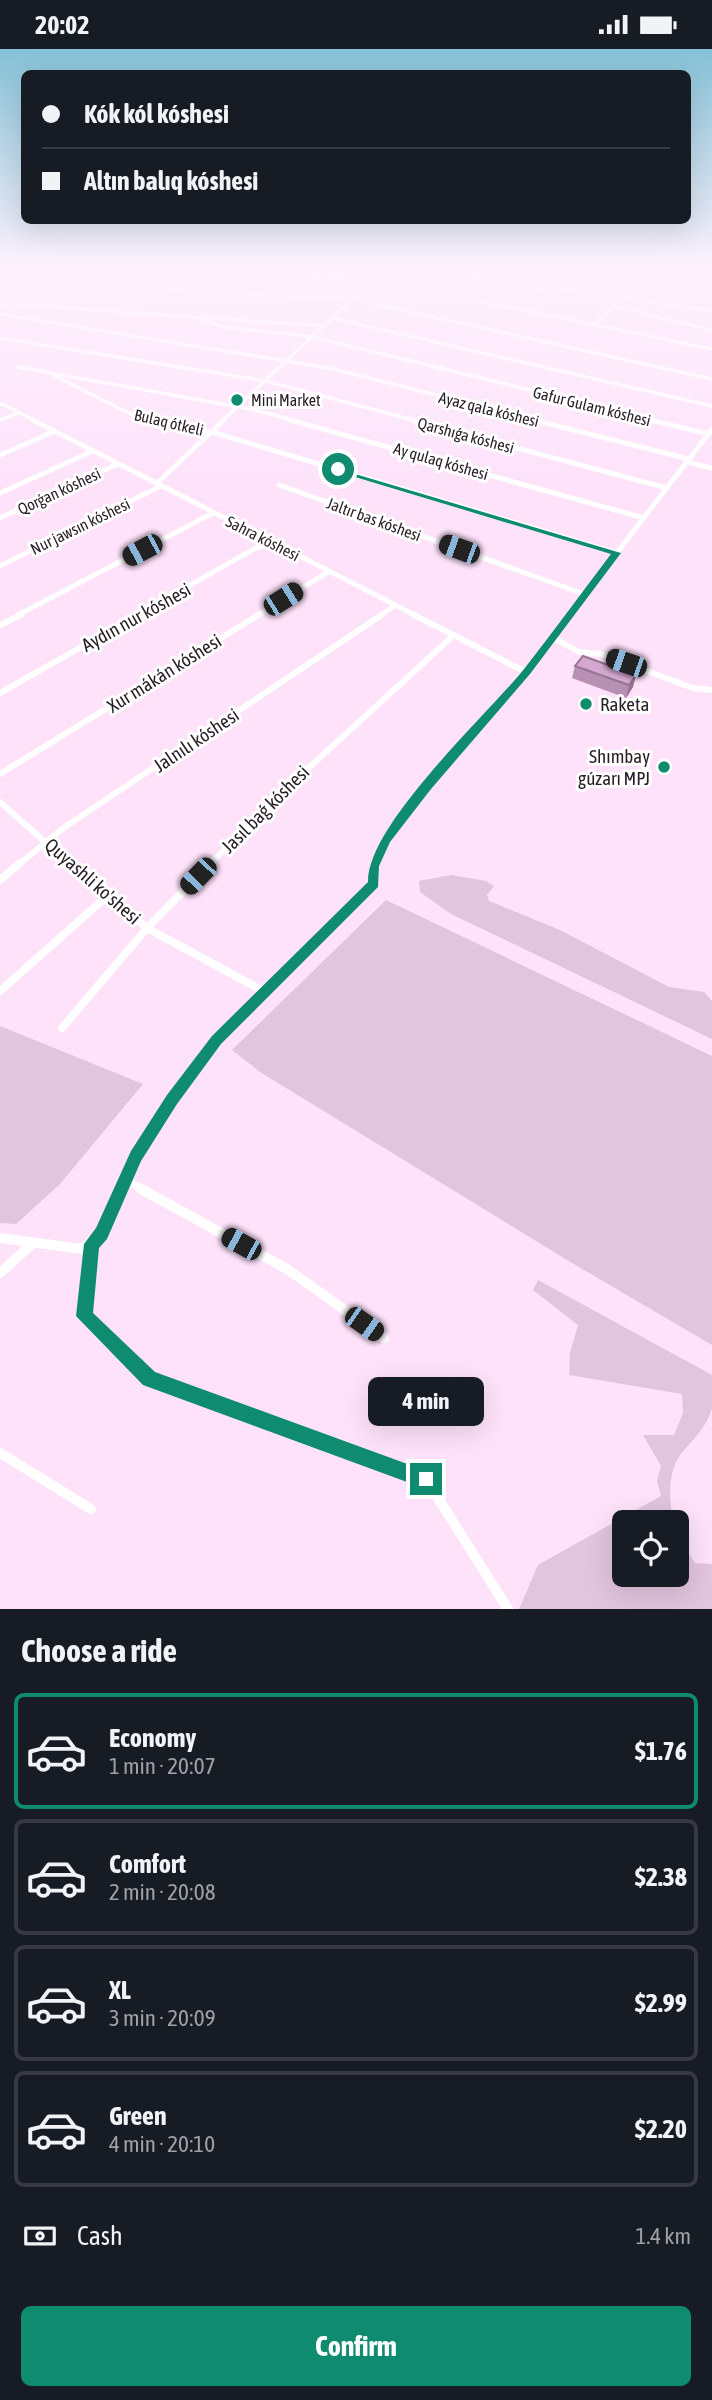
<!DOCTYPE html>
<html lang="en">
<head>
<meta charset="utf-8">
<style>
	body { margin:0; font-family:"Asap Condensed",sans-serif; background:#20242c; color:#f1f3f6; height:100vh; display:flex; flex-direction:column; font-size:26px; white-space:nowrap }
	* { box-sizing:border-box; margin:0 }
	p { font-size:23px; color:#9ea1a6 }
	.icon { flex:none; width:38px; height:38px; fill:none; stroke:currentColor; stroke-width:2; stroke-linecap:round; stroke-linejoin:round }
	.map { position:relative; height:1560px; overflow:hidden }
	.panel { display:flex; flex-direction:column; background:#171b24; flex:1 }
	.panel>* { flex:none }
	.hud { position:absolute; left:21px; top:21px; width:670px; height:154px; border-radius:10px; box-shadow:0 7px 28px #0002; display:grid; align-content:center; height:154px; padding:0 21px; background:#171b24 }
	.buttons { position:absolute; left:612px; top:1461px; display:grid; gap:14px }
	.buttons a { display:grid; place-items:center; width:77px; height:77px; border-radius:10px; background:#171b24; box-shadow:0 7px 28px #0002; font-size:35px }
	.end { position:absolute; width:32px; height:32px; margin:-16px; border:9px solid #0f8b6f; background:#fff; box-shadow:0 0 0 4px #fff }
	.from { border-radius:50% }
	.bubble { position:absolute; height:49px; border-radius:10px; background:#171b24; box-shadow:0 7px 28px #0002; font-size:23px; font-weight:700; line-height:49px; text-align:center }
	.car { position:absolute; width:21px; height:42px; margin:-21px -10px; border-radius:9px; box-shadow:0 0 5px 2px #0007; background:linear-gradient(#222 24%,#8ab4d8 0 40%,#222 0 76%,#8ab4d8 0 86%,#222 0) }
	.hud b { display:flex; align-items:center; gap:24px; height:66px; font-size:26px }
	.hud b+b { border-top:2px solid #363941 }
	.hud i { width:18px; height:18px; background:#f1f3f6 }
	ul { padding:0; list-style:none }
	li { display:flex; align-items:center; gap:21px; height:116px; margin:0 14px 10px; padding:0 7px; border:4px solid #363941; border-radius:10px }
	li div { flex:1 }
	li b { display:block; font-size:26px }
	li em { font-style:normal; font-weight:700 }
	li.on { border-color:#0f8b6f }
	li>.icon { width:63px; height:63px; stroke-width:1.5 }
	h2 { padding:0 21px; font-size:32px; line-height:84px }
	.pay { display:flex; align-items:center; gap:18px; height:77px; padding:0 21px; font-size:26px }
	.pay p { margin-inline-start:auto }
	.primary-button { display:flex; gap:14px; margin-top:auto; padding:14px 21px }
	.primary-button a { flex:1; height:80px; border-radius:10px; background:#0f8b6f; color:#fff; font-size:28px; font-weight:700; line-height:80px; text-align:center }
	.status { display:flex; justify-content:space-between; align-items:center; height:49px; padding:0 35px; background:#171b24; direction:ltr }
	.status svg { height:19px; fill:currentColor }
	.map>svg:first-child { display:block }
</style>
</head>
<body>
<div class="status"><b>20:02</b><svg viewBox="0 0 49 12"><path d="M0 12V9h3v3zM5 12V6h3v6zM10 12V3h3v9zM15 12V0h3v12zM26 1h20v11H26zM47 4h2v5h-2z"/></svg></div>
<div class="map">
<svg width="712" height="1560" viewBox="0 0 712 1560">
	<rect width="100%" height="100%" fill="#fde2fa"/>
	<g fill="#e1c4de">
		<polygon points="451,826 486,832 494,837 487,846 489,852 560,881 669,938 704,943 712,952 712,990 451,865 420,843 419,832"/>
		<polygon points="386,851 712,1007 712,1296 567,1211 260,1023 232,1001"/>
		<polygon points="0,977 143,1035 60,1135 16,1175 0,1174"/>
		<path d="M538,1231L712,1326C712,1336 712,1349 712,1359C708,1375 696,1388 685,1400C667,1418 668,1451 674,1473L625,1474V1526H677V1487L695,1514L712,1515V1560H519L538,1516L661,1447L657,1432L661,1417L643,1386H674L683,1364L682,1345L569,1326L570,1304L578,1276L533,1241Z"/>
	</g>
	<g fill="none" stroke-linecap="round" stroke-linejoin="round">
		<g stroke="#fff" stroke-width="3.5">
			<polyline points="216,222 374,230 712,300"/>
			<polyline points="451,222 551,243 567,240 712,262"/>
			<polyline points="592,222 712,237"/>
			<polyline points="0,229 17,222"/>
			<polyline points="0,236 10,232 353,250 712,330"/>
			<polyline points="0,254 324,277"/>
			<polyline points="614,257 712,281"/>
			<polyline points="0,265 329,319 540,372"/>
			<polyline points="193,268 225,278 313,288 657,372"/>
			<polyline points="332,269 712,357"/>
			<polyline points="594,275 620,252 678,222"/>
			<polyline points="0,289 266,332 417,372"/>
			<polyline points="18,318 255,361 296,372"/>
			<polyline points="55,327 139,369 157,372"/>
			<polyline points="0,354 36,372"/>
			<polyline points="0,371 18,364"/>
			<polyline points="222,372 382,222"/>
		</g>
		<g stroke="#fff" stroke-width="5">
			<polyline points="33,371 415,566"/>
			<polyline points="148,371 212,383 617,504"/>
			<polyline points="290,371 644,469"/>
			<polyline points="411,371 667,439"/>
			<polyline points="533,371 689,410"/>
			<polyline points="650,371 709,385"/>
			<polyline points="0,406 55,382"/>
			<polyline points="686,413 712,419"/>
			<polyline points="156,435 224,371"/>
			<polyline points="279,436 587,546"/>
			<polyline points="0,444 93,402"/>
			<polyline points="0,469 118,415"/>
			<polyline points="0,517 161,437"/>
			<polyline points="18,566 213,464"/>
			<polyline points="137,566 256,499 272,494"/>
			<polyline points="258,566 328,523"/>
			<polyline points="381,566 396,556"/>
			<polyline points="569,566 712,380"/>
		</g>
		<g stroke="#fff" stroke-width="6">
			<polyline points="412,565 526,623"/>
			<polyline points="0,576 22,565"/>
			<polyline points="552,588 579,603 601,605 693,639 712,641"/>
			<polyline points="0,644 140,565"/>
			<polyline points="0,725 260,565"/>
			<polyline points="0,753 72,817"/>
			<polyline points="17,817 62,780 383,565"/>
			<polyline points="208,817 267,757 454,586"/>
			<path d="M373,817C397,767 436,726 472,685C506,646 539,606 571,565"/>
		</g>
		<g stroke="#fff" stroke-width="8">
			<polyline points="70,815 147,879 265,943"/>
			<polyline points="0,831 19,815"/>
			<polyline points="0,942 106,848"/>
			<polyline points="62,979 147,879 210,815"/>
			<polyline points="125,1131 144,1141"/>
			<path d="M121,1141C177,1015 278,930 374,834V815"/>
		</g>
		<g stroke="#fff" stroke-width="10">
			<polyline points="141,1140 287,1220 384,1289"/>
			<polyline points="0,1189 82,1200 101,1185 121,1140"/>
			<polyline points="92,1195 84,1267 150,1330 426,1430 508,1560"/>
			<polyline points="0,1224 32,1195"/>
			<polyline points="0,1404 91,1460"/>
		</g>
	</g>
	<polygon fill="#b790b4" points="575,617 636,626 633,638 626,649 572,629"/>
	<polygon fill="#957692" points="636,626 633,638 626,649 629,636"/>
	<polygon fill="#d5a8d1" stroke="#957692" stroke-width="2" points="583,607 636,626 629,636 575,617"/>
	<linearGradient id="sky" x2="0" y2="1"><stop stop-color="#85c1d7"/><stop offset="0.5" stop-color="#fef2fd"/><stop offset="1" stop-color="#fef2fd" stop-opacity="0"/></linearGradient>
	<rect width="712" height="440" fill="url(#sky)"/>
	<path fill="#0f8b6f" d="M335,419L621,504L530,625L431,740L390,793L379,817L378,838L221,995L177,1055L141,1112L107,1190L99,1199L93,1264L155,1323L432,1424L435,1430L432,1437L426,1440L143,1336L76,1267L84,1195L96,1179L131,1102L167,1046L212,987L368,833C367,776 486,667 524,620C554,582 582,543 611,505L335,422Z"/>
	<g fill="#0f8b6f" stroke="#fff" stroke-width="2.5">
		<circle cx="237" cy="351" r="7"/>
		<circle cx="586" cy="655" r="7"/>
		<circle cx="664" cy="718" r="7"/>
	</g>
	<g text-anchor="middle" stroke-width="6" stroke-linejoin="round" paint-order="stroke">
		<g font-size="16" fill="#281e27" stroke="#fff" text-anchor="start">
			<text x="251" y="357">Mini Market</text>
		</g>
		<g font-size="16" fill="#281e27" stroke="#fff">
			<text transform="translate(592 357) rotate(14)" y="6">Gafur Gulam kóshesi</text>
			<text transform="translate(489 360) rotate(14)" y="6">Ayaz qala kóshesi</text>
			<text transform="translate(169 373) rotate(13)" y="6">Bulaq ótkeli</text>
			<text transform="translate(466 386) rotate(15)" y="6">Qarshıǵa kóshesi</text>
			<text transform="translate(441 412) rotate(16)" y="6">Ay qulaq kóshesi</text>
			<text transform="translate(59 442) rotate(-25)" y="6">Qorǵan kóshesi</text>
			<text transform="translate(374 470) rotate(20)" y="6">Jaltır bas kóshesi</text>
			<text transform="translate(80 477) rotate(-26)" y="6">Nur jawsın kóshesi</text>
			<text transform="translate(263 489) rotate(27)" y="6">Sahra kóshesi</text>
		</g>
		<g font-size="19" fill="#281e27" stroke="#fff">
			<text transform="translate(136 568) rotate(-29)" y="7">Aydın nur kóshesi</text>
			<text transform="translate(164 624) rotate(-32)" y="7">Xur mákán kóshesi</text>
			<text transform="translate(196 691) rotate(-34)" y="7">Jalnılı kóshesi</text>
			<text transform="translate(265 760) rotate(-45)" y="7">Jasıl baǵ kóshesi</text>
			<text transform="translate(93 832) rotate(41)" y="7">Quyashli ko'shesi</text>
		</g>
		<g font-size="19" fill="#281e27" stroke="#fff" text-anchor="start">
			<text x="600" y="662">Raketa</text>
			<text x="650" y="714" text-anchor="end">Shımbay<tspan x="650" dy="22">gúzarı MPJ</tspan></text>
		</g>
	</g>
</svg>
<div class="buttons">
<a><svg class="icon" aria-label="locate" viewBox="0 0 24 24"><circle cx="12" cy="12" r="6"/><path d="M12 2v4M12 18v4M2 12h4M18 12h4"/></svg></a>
</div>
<i class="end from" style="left:338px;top:420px"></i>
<i class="end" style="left:426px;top:1430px"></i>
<div class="bubble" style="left:368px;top:1328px;width:116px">4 min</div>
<i class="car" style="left:459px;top:500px;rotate:290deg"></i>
<i class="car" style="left:142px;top:501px;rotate:242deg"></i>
<i class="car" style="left:283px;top:550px;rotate:58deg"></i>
<i class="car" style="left:626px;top:614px;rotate:289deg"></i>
<i class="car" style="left:198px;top:827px;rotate:224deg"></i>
<i class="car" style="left:241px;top:1195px;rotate:299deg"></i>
<i class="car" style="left:364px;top:1275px;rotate:125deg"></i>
<div class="hud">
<b><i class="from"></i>Kók kól kóshesi</b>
<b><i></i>Altın balıq kóshesi</b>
</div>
</div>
<section class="panel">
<h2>Choose a ride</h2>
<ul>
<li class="on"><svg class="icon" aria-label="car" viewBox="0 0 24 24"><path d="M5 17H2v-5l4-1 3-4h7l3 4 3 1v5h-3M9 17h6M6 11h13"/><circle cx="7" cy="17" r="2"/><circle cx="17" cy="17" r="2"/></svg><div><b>Economy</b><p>1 min · 20:07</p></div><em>$1.76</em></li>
<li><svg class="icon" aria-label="car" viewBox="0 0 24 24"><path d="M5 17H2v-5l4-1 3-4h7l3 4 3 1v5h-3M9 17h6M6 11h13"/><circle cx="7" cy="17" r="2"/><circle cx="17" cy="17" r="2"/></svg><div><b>Comfort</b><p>2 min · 20:08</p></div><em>$2.38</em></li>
<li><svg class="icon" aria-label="car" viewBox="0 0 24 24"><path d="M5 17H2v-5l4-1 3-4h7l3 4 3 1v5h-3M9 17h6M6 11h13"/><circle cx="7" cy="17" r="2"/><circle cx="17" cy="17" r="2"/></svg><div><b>XL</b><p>3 min · 20:09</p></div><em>$2.99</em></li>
<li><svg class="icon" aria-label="car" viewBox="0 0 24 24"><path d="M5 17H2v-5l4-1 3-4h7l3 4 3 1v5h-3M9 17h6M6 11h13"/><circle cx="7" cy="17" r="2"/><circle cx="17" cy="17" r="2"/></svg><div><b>Green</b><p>4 min · 20:10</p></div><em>$2.20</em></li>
</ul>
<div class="pay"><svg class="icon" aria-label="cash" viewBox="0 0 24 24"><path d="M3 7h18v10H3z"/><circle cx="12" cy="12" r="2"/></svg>Cash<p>1.4 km</p></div>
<div class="primary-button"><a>Confirm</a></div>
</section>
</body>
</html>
